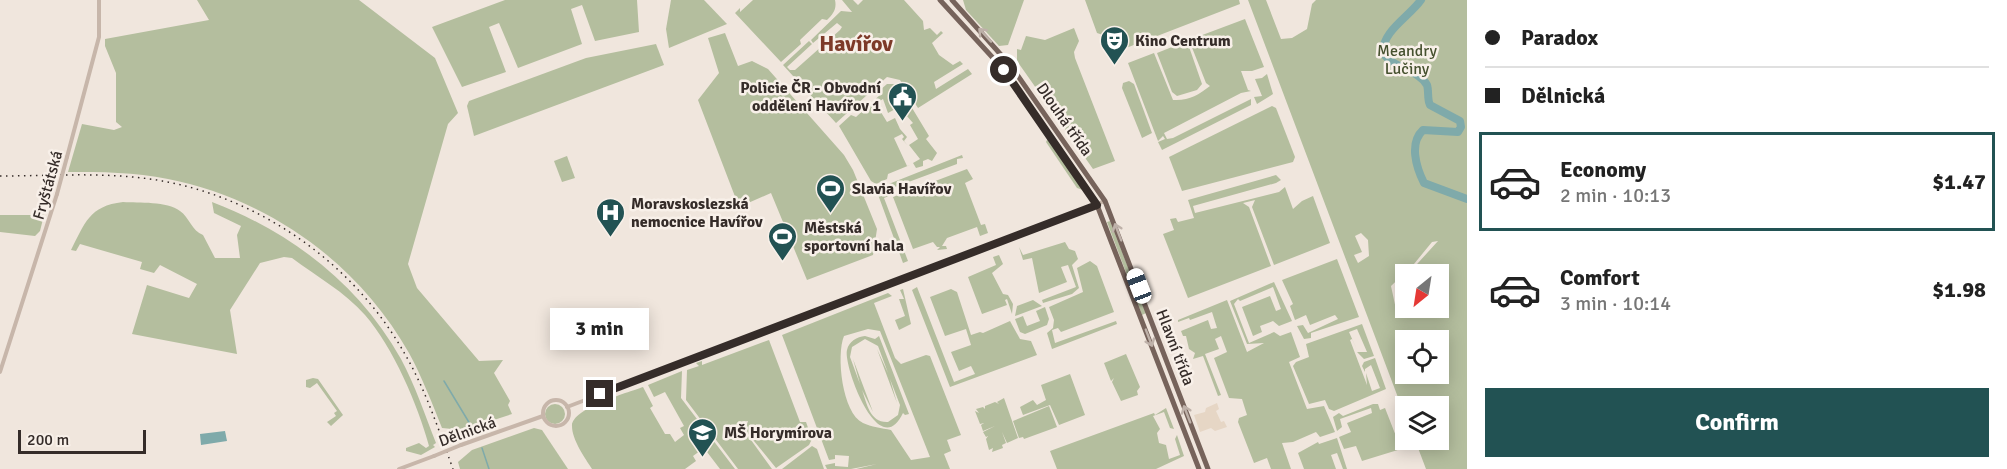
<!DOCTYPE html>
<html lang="en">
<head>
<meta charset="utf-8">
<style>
	body { margin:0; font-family:Signika,sans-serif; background:#f2f2f2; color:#222; height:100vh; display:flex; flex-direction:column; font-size:22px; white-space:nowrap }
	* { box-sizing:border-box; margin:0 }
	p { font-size:20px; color:#767676 }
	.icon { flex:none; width:33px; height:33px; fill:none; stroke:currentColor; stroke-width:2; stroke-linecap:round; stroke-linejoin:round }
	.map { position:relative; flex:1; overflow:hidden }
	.sheet { display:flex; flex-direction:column; background:#fff; width:540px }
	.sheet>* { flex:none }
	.hud { display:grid; align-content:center; height:132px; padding:0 18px; background:#fff }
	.needle { width:39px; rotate:210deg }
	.buttons { position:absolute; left:1395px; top:264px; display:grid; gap:12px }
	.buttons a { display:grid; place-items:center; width:54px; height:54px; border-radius:0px; background:#fff; box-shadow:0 3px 15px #0003; font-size:30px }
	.scale { position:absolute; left:18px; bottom:15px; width:128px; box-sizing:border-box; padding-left:6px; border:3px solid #352c29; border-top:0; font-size:16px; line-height:21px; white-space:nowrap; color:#352c29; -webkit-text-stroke:4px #f8f0e9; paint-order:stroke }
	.end { position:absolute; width:27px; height:27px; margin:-14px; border:8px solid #352c29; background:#fff; box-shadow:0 0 0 3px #fff }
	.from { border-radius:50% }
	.bubble { position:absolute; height:42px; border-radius:0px; background:#fff; box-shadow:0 3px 15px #0003; font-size:20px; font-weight:700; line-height:42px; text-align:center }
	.car { position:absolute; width:18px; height:36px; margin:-18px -9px; border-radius:8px; box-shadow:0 0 4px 2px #0007; background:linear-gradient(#fff 24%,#345 0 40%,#fff 0 76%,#345 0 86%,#fff 0) }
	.hud b { display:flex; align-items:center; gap:21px; height:57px; font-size:22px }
	.hud b+b { border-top:2px solid #e0e0e0 }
	.hud i { width:15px; height:15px; background:#222 }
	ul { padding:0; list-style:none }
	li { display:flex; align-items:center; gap:18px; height:99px; margin:0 12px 9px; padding:0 6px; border:3px solid transparent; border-radius:0px }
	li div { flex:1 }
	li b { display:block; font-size:22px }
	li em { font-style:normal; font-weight:700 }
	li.current { border-color:#225253 }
	li>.icon { width:54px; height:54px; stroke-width:1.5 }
	.primary-button { display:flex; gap:12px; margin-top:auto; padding:12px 18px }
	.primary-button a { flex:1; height:69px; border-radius:0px; background:#225253; color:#fff; font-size:24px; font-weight:700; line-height:69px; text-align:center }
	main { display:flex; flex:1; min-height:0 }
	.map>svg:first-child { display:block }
</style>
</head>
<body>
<main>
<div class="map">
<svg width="1467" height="469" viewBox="0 0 1467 469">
	<rect width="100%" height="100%" fill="#f0e6dd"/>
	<g fill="#b4be9e" fill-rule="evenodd">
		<path d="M197,0H359L435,58L458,113L448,124L408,264L417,288L479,361L503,360L494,373L510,401L508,405L512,414L463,430L442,428C432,403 422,377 409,353C358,263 269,199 168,179C135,172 101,172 68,172L82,124L114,130L122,127L116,122V73L105,46V39L209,20Z"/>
		<polygon points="505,0 637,0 639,32 595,41 582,5 571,9 582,44 518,68 499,23 489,27 506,72 462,87 432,27"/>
		<polygon points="671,0 704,0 727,24 669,48 666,29"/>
		<path d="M753,0H835C837,9 833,14 827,20L822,19L800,40L801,44L781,62L735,13L740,8V12Z"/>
		<polygon points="842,0 853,0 858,5 863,0 904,0 923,21 924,30 930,28 937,35 941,31 943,33 932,43 939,55 953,65 960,61 963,64 934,82 936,89 968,69 972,74 918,108 900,80 887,77 836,123 783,65 809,41 812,44 787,67 790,70 795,70 840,30 842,27 837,23 813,43 811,40 841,11 852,12"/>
		<polygon points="963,0 1024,0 1008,45 999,46 966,10"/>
		<polygon points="1085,0 1239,0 1240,4 1126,48 1118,40 1097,33"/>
		<path d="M1248,0H1266L1281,39L1292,38L1307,29L1312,4L1316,0H1467V469H1426L1415,440H1438V406H1406L1405,416ZM1361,233L1368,240L1369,256L1358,263L1354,255L1362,252L1355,236ZM1438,241L1408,274H1438V308H1406L1405,277L1398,284L1406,310L1397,314L1391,286L1414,264L1432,242ZM1438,340V374H1406V340Z"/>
		<path d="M1245,19L1264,67L1252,71H1241L1248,90L1251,91L1241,93L1164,133L1167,139L1173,138L1251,99V105L1162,150L1158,142L1165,139L1163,136L1158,141L1128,63L1154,53L1173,100C1189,101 1198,95 1210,86L1206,83L1189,40Z"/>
		<polygon points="1074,28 1079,41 1074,52 1075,58 1115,161 1093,169 1017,61 1017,49 1021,50 1026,36 1045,40"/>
		<polygon points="725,33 738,66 752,61 768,69 844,155 853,170 877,229 873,255 807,280 771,193 739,207 698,100 719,73 708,38"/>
		<polygon points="1187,41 1202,84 1197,90 1177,96 1172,92 1157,53"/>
		<polygon points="656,44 664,65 474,136 467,106 469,101 586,58"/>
		<polygon points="1267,74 1273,94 1257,104 1254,97 1262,96 1255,79 1262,78"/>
		<polygon points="1129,81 1134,84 1152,133 1142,138 1122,88 1123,83"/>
		<polygon points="887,84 893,84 900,88 929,136 926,139 937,153 932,161 928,159 923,161 923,166 916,168 913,163 920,159 909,145 918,139 910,125 913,123 899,107 888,113 883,99 873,105 876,111 879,109 887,122 895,118 900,129 907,137 904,141 908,146 902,139 904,137 902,134 894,138 907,166 910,165 888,174 887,179 876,184 871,181 839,126 851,115 856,117 881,94 880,90"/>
		<polygon points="1272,106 1276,108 1295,157 1293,162 1182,191 1169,157"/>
		<polygon points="1048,138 1083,190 1077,188 1046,142"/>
		<polygon points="962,155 963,158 957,159 957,164 895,187 890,190 891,195 884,198 908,261 903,263 876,189"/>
		<polygon points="567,156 575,178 562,182 554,161"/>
		<polygon points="967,169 973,179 965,183 981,225 985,224 988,233 980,236 977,227 947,238 942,246 946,246 947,249 937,250 940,247 937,247 933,242 913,249 893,197"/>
		<polygon points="1276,175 1281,180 1276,183 1193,206 1195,213 1279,192 1285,187 1293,209 1302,201 1313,196 1330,243 1274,265 1252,207 1255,200 1243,203 1249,207 1271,266 1188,298 1163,234 1174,230 1170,219 1176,218 1178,222 1194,218 1188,200"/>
		<path d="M123,202C139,203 167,201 180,211C189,217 192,231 203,235L215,258H240L237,235L241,226L214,213L212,202C291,232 359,284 401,359C415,385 425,415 436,443L433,445L435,447L421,455L406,451V448L419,443L426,448L429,446C418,405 393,347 365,315C345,292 316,276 292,258L284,257L260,263L230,310L237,354L132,334L147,285L189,298L197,284L160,265L154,273L140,269L142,262L80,244L76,251L71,250C85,223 89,206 123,202Z"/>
		<polygon points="34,211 44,215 40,231 35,236 0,232 0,215 33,215"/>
		<polygon points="1110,221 1146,313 1142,315 1107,222"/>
		<polygon points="1065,242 1069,249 1075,251 1078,259 1072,265 1079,288 1072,294 1043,303 1042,300 1076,287 1068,265 1061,267 1067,282 1039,293 1032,258 1023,260 1019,247 1023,255"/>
		<polygon points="999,255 1003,264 992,273 1003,294 1008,295 1013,304 1012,314 1007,299 1005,300 1007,305 982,314 968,277 996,265 993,257"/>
		<polygon points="1337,259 1359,317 1311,333 1311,338 1304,339 1297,326 1303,325 1308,333 1338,319 1335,315 1310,325 1306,315 1295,320 1290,306 1293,304 1282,280"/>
		<polygon points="1090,261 1097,266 1114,312 1061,332 1058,328 1052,330 1055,343 1116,321 1117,324 1052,349 1047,333 1053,328 1054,320 1049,307 1083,292 1077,268"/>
		<polygon points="1274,282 1292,321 1279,326 1273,321 1260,326 1262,332 1253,336 1242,307 1270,296 1276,311 1281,309 1273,287 1240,301 1238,299 1234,304 1249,343 1274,332 1280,336 1291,332 1300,357 1289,362 1307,409 1324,406 1335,432 1320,437 1316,432 1293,442 1282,443 1291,469 1271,469 1267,458 1254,463 1238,422 1239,418 1247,415 1242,399 1229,398 1214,358 1227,352 1221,336 1215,339 1219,349 1205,354 1221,395 1218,396 1203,356 1193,359 1195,353 1189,349 1186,336 1183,336 1181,331 1208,320 1211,329 1217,328 1212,312 1190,320 1189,318 1178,322 1178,320 1227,300 1247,352 1264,343 1247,344 1230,301"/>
		<polygon points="917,287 954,382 975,374 971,366 959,371 951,352 971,345 966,329 945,336 930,297 951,289 957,292 971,335 980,332 983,333 1010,321 1020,339 1031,341 1037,355 950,387 912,290"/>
		<polygon points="903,289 911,324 899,330 895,320 905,316 899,299 904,299 900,290"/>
		<path d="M888,293L892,296L874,303L895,358L901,364L926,355L930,356L961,435L947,440L951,451L944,454L950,469H856L877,464L851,469H827L825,465L835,463V466L848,467L849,456L835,455V459L829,460L782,335ZM868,329L880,331L930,457L911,460L891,430C882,428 871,427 863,423C842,413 836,355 844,336Z"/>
		<polygon points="1033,300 1042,306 1015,316 1017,306"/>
		<polygon points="1045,307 1049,319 1047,325 1025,334 1020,332 1015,319 1023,316 1027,326 1040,321 1036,311"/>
		<polygon points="1362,324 1374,356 1364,359 1357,352 1367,352 1357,329 1349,332 1357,350 1352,339 1350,340 1367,385 1366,373 1372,391 1380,388 1371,365 1365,369 1365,372 1362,366 1364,362 1375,358 1386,389 1334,411 1329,409 1325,400 1309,404 1293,366 1296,362 1309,357 1306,344"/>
		<path d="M865,336L875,339L879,336L909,414L905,415L903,413C879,464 843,365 847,350C849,341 857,337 865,336ZM865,339L878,346L888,373L877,349L897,403L890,379L900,405L898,415L888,422C870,423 867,404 862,390L873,412L853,359L860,384L850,357L852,347Z"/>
		<polygon points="769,340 800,422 806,422 812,439 809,445 776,468 745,430 748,421 738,422 772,469 738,469 686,400 687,370 699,366 696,363 702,361 702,365"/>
		<polygon points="1126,354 1140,387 1137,391 1138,395 1121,401 1112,382 1114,378 1111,381 1104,363"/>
		<path d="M682,371L681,398L735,469H720L704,448L693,456L696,461L685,469H592C585,458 572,440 572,426C572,408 627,393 643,387L653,406L650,408L665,434H670L675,442L684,435L680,428L684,426L665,392L654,397L648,385Z"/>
		<polygon points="1070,374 1085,415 1059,425 1050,405 1023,415 1020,407 1033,400 1037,405 1046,400 1041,385"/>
		<polygon points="313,378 318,379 343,415 331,426 327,422 336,416 334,413 337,411 317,383 310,388 306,387 306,380"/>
		<polygon points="1004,398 1018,438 1007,443 1002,432 1006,443 1002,445 1003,448 992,452 993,448 989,450 986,439 988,436 986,437 983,432 995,426 983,431 981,425 984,423 980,424 975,411 979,413 976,409 983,407 985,409 985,406 995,402 999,404 997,402"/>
		<polygon points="1373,404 1378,404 1380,410 1385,408 1401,449 1362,461 1356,446 1344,449 1339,437 1351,432 1347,423 1372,413 1371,408 1340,419 1342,427 1337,431 1333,417 1339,413 1343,416"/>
		<circle cx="555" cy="414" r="10"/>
		<polygon points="1049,406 1057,427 1024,439 1023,437 1019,438 1013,421"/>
		<polygon points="1166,408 1174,429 1170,428 1164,412 1153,416 1160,429 1157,433 1159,443 1166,445 1169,459 1180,455 1175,439 1177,435 1184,456 1156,469 1057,469 1050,451 1154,413 1155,415"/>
		<polygon points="534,428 542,430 568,469 460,469 458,462 472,450"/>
		<polygon points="1337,438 1347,469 1343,469 1337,453 1331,455 1336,469 1304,469 1298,453 1318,442 1319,444"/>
		<polygon points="812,446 817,449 824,469 782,469"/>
	</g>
	<polygon fill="#e6d6c5" points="1217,403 1219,409 1216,411 1221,422 1224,421 1227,427 1215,431 1211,428 1200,432 1194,415 1205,412 1206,408"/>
	<polygon fill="#7faaaa" points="225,431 227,441 201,445 200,434"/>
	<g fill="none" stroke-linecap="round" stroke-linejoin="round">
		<g stroke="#7faaaa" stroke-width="1.5">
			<polyline points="444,381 470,424"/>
			<polyline points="482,448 489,469"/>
		</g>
		<path stroke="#7faaaa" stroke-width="8" d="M1421,0C1409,17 1382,31 1383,53C1394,69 1419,70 1427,85C1429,91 1427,99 1430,105L1460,121L1461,127L1458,132L1423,130C1409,143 1416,167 1424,183L1467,199"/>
		<g stroke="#c7b6aa" stroke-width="4">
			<polyline points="67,157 99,37 99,0"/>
			<polyline points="0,372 57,194"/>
			<circle cx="556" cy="413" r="13"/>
			<polyline points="567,407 1105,201"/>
			<polyline points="461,445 543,416"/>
			<polyline points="399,469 434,456"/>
		</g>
		<g stroke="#76635b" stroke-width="5">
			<polyline points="940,0 1004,70 1097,205 1199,469"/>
			<polyline points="952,0 1011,66 1105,201 1208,469"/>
		</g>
		<path stroke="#352c29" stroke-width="1.5" stroke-dasharray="1.5 4.5" stroke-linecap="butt" d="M0,176C50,176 101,172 150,179C256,194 354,262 406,356C426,391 439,431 453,469"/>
		<g stroke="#c7b6aa" stroke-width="4">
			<polyline points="57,194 67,157"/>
			<polyline points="434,456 461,445"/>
		</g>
	</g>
	<defs><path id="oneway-shaft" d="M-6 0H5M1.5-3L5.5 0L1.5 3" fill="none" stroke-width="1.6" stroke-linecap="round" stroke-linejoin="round" transform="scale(1.5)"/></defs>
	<g stroke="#beb1a9">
		<use href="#oneway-shaft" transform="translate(985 35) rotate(-133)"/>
		<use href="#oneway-shaft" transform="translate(1118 232) rotate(-111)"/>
		<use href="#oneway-shaft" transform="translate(1149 338) rotate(69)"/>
		<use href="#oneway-shaft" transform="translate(1187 414) rotate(-111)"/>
	</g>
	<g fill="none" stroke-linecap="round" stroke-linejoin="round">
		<polyline stroke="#352c29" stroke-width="8" points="600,394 1097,205 1004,70"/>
	</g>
	<defs>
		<symbol id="theatre-pin" viewBox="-11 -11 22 30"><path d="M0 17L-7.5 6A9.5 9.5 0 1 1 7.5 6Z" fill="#225253" stroke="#f8f0e9"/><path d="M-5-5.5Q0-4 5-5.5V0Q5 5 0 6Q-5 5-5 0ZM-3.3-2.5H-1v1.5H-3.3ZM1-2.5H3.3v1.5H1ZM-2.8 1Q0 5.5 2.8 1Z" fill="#fff"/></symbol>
		<symbol id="civic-pin" viewBox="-11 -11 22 30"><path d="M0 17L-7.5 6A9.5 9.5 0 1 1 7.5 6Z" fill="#225253" stroke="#f8f0e9"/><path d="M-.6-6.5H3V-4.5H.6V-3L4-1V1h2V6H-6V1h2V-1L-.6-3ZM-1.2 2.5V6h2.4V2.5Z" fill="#fff"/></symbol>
		<symbol id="stadium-pin" viewBox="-11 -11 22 30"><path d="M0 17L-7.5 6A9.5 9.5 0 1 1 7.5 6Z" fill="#225253" stroke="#f8f0e9"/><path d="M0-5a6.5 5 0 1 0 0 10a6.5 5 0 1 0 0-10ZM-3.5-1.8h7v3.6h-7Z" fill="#fff"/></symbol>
		<symbol id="hospital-pin" viewBox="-11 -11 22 30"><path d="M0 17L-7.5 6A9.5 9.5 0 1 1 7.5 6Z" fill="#225253" stroke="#f8f0e9"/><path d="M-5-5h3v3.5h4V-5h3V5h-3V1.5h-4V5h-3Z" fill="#fff"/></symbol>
		<symbol id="school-pin" viewBox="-11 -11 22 30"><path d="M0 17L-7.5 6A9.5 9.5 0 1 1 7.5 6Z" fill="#225253" stroke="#f8f0e9"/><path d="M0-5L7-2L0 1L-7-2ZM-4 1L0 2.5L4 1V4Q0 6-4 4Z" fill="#fff"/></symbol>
	</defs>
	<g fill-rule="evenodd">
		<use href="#theatre-pin" x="1098" y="24" width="33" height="45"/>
		<use href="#civic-pin" x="886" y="80" width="33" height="45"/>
		<use href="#stadium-pin" x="814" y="172" width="33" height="45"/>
		<use href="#hospital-pin" x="594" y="196" width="33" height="45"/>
		<use href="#stadium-pin" x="766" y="220" width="33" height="45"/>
		<use href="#school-pin" x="686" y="416" width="33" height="45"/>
	</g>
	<g text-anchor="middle" stroke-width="5" stroke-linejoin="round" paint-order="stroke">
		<g font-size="16" font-weight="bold" fill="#352c29" stroke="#f8f0e9" text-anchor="start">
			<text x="1135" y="46">Kino Centrum</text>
			<text x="881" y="93" text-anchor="end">Policie ČR - Obvodní<tspan x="881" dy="18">oddělení Havířov 1</tspan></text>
			<text x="852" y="194">Slavia Havířov</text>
			<text x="631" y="209">Moravskoslezská<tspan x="631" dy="18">nemocnice Havířov</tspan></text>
			<text x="804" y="233">Městská<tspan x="804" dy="18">sportovní hala</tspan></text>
			<text x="724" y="438">MŠ Horymírova</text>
		</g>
		<g font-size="16" fill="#46512f" stroke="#f8f0e9">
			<text x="1407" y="56">Meandry<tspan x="1407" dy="18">Lučiny</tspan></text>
		</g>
		<g font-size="16" fill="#352c29" stroke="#f8f0e9">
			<text transform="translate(1065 119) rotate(55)" y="6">Dlouhá třída</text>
			<text transform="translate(47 185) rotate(-74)" y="6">Fryštátská</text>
			<text transform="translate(1176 347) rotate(69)" y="6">Hlavní třída</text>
			<text transform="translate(467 431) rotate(-20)" y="6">Dělnická</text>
		</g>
		<g font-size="22" font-weight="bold" fill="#7d3a29" stroke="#f8f0e9">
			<text x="856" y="51">Havířov</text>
		</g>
	</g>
</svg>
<div class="buttons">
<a><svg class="needle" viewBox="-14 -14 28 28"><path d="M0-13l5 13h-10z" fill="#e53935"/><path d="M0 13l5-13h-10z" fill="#767676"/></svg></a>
<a><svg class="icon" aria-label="locate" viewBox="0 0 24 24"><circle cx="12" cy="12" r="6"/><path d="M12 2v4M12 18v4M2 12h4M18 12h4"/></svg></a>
<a><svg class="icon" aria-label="layers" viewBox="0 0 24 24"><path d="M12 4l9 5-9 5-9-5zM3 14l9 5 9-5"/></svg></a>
</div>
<div class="scale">200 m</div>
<i class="end from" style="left:1004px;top:70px"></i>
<i class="end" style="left:600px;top:394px"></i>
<div class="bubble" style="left:550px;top:308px;width:99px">3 min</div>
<i class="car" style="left:1139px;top:286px;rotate:339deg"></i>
</div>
<section class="sheet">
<div class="hud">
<b><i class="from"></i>Paradox</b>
<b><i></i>Dělnická</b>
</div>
<ul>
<li class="current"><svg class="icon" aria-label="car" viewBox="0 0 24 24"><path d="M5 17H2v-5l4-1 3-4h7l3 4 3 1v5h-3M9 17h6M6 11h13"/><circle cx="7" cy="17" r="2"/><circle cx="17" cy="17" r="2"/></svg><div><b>Economy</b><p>2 min · 10:13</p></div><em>$1.47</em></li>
<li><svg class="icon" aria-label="car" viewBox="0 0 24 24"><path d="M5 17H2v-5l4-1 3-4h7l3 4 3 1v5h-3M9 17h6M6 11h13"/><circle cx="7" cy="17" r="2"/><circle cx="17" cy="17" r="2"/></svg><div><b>Comfort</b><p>3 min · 10:14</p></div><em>$1.98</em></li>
</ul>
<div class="primary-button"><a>Confirm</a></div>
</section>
</main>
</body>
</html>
